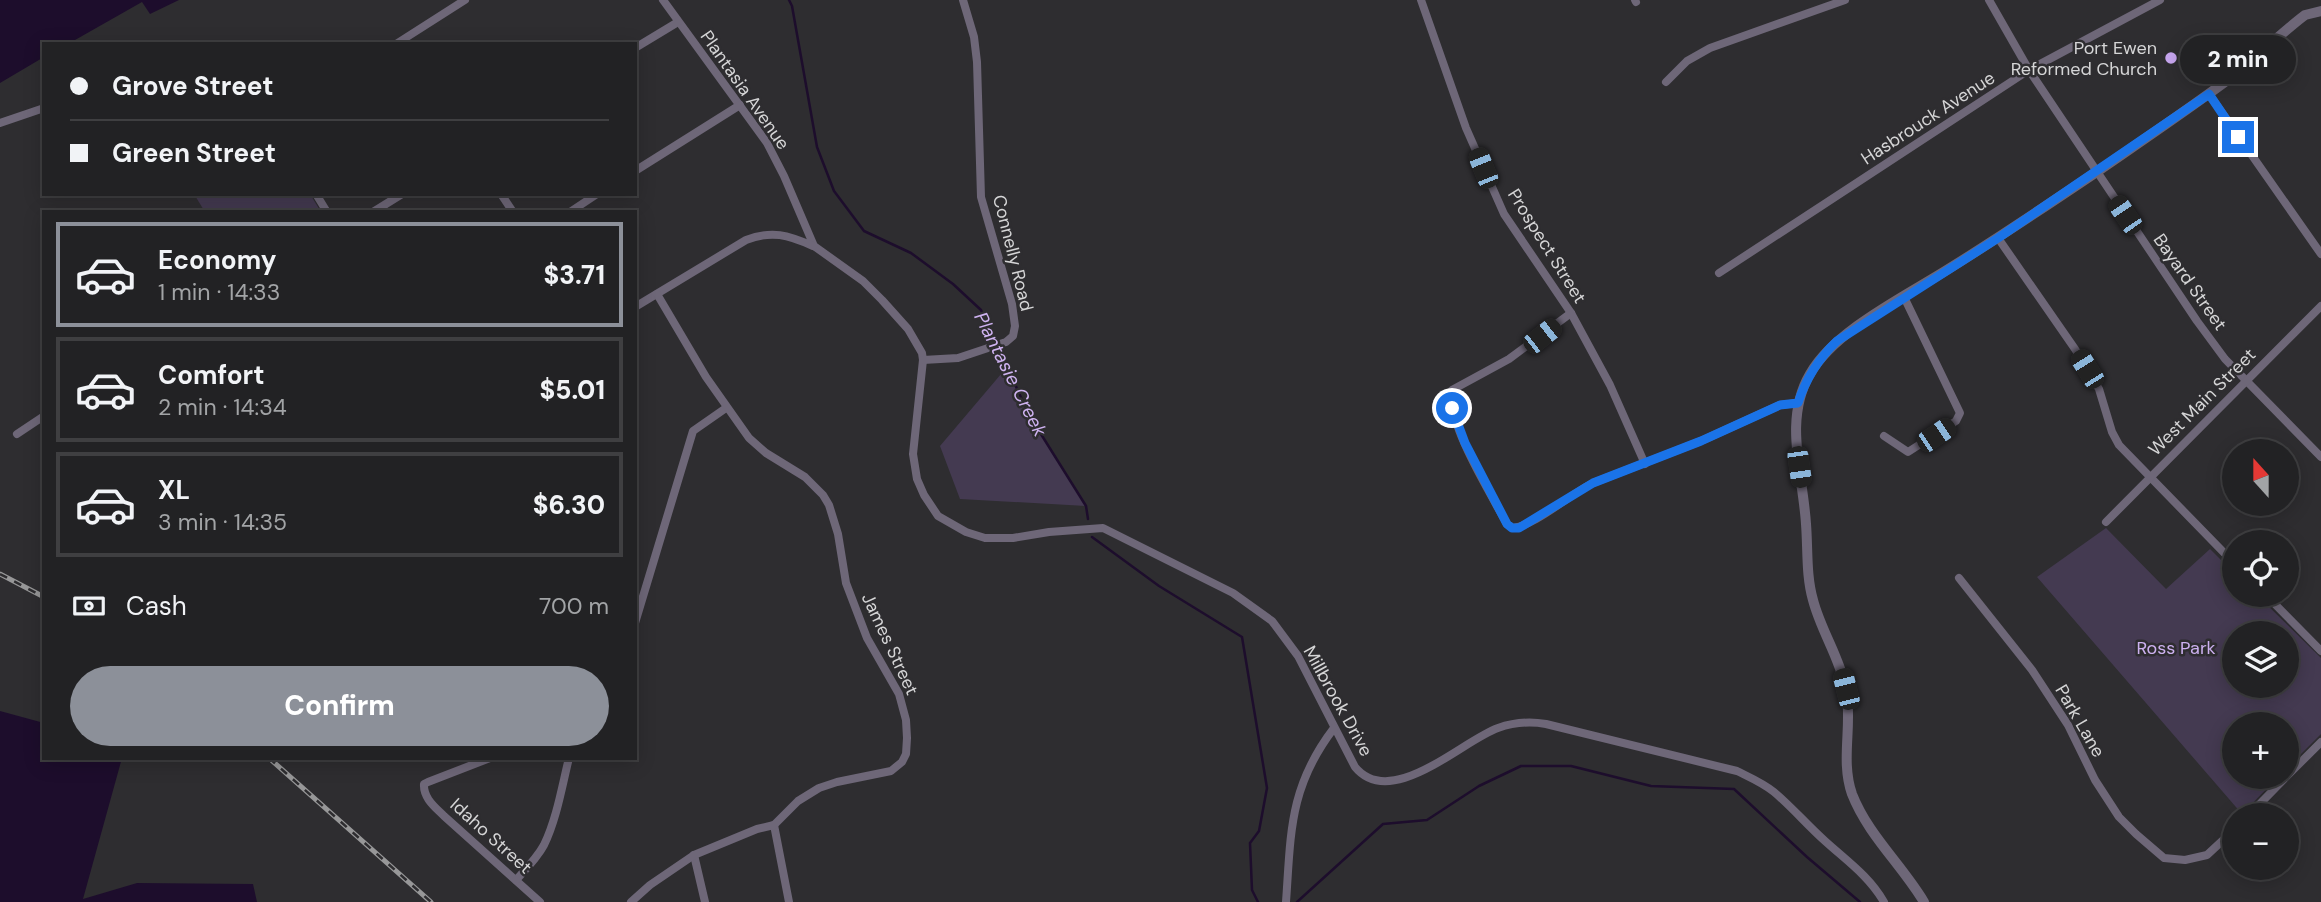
<!DOCTYPE html>
<html lang="en">
<head>
<meta charset="utf-8">
<style>
	body { margin:0; font-family:"DM Sans",sans-serif; background:#2e2f31; color:#f1f3f6; height:100vh; display:flex; flex-direction:column; font-size:26px; white-space:nowrap }
	* { box-sizing:border-box; margin:0 }
	p { font-size:23px; color:#a2a4a6 }
	.icon { flex:none; width:38px; height:38px; fill:none; stroke:currentColor; stroke-width:2; stroke-linecap:round; stroke-linejoin:round }
	.map { position:relative; flex:1; overflow:hidden }
	.panel { position:absolute; left:42px; top:210px; width:595px; height:550px; display:flex; flex-direction:column; background:#222224; border-radius:0px; box-shadow:0 4px 18px #0003,0 0 0 2px #3f3f41 }
	.panel>* { flex:none }
	.top-card { position:absolute; left:42px; top:42px; width:595px; height:154px; border-radius:0px; box-shadow:0 4px 18px #0003,0 0 0 2px #3f3f41; display:grid; align-content:center; height:154px; padding:0 28px; background:#222224 }
	.needle { width:46px; rotate:339deg }
	.buttons { position:absolute; left:2222px; top:439px; display:grid; gap:14px }
	.buttons a { display:grid; place-items:center; width:77px; height:77px; border-radius:50%; background:#222224; box-shadow:0 4px 18px #0003,0 0 0 2px #3f3f41; font-size:35px }
	.end { position:absolute; width:32px; height:32px; margin:-16px; border:9px solid #1a73e8; background:#fff; box-shadow:0 0 0 4px #fff }
	.from { border-radius:50% }
	.bubble { position:absolute; height:49px; border-radius:24px; background:#222224; box-shadow:0 4px 18px #0003,0 0 0 2px #3f3f41; font-size:23px; font-weight:800; line-height:49px; text-align:center }
	.car { position:absolute; width:21px; height:42px; margin:-21px -10px; border-radius:9px; box-shadow:0 0 5px 2px #0007; background:linear-gradient(#222 24%,#8ab4d8 0 40%,#222 0 76%,#8ab4d8 0 86%,#222 0) }
	.top-card b { display:flex; align-items:center; gap:24px; height:66px; font-size:26px }
	.top-card b+b { border-top:2px solid #3f3f41 }
	.top-card i { width:18px; height:18px; background:#f1f3f6 }
	ul { padding:12px 0 0; list-style:none }
	li { display:flex; align-items:center; gap:21px; height:105px; margin:0 14px 10px; padding:0 14px; border:4px solid #3f3f41; border-radius:0px }
	li div { flex:1 }
	li b { display:block; font-size:26px }
	li em { font-style:normal; font-weight:800 }
	li.selected { border-color:#8c9099 }
	li>.icon { width:63px; height:63px; stroke-width:1.5 }
	.pay { display:flex; align-items:center; gap:18px; height:77px; padding:0 28px; font-size:26px }
	.pay p { margin-inline-start:auto }
	.action { display:flex; gap:14px; margin-top:auto; padding:14px 28px }
	.action a { flex:1; height:80px; border-radius:42px; background:#8c9099; color:#fff; font-size:28px; font-weight:800; line-height:80px; text-align:center }
	.map>svg:first-child { display:block }
</style>
</head>
<body>
<div class="map">
<svg width="2321" height="902" viewBox="0 0 2321 902">
	<rect width="100%" height="100%" fill="#2e2d30"/>
	<g fill="#443a51" fill-rule="evenodd">
		<polygon points="194,194 310,194 321,212 205,212"/>
		<polygon points="1007,367 1029,415 1086,506 960,499 940,446"/>
		<path d="M2106,528L2166,589L2210,549L2235,574V595H2257L2321,658V734L2287,768V724H2235V777H2278L2242,814L2037,577ZM2235,634H2287V686H2235Z"/>
	</g>
	<g fill="#1d0d2c">
		<polygon points="0,0 179,0 150,14 142,2 68,44 44,44 44,57 0,83"/>
		<polygon points="0,711 44,723 44,758 122,758 83,899 137,883 253,884 257,902 0,902"/>
	</g>
	<g fill="none" stroke-linecap="round" stroke-linejoin="round">
		<g stroke="#1d0d2c" stroke-width="2.5">
			<polyline points="789,0 792,6 817,147 834,191 864,231 911,253 953,284 981,310 1029,415 1086,506 1088,519"/>
			<polyline points="1092,537 1159,586 1242,637 1267,788 1259,831 1250,843 1252,890 1258,902"/>
			<polyline points="1297,902 1383,824 1427,820 1479,786 1521,766 1571,766 1651,786 1734,789 1807,857 1860,902"/>
		</g>
		<g stroke="#6e6778" stroke-width="8">
			<path d="M663,0L767,143L784,176L814,246L863,281L882,300L908,329L922,353L923,360L913,454L917,479L924,495L938,516L966,532L985,538H1013L1049,532L1103,528L1233,593L1272,621L1298,656L1355,767C1391,811 1463,740 1498,728C1515,722 1529,721 1546,724L1737,771C1749,777 1763,783 1774,792C1792,807 1807,825 1825,841C1847,861 1869,876 1884,902"/>
			<polyline points="1421,0 1466,128 1504,214 1571,313 1610,385 1645,464"/>
			<polyline points="1635,0 1636,2"/>
			<polyline points="1989,0 2029,70 2197,321 2225,359 2321,457"/>
			<polyline points="396,44 465,0"/>
			<polyline points="635,48 678,22"/>
			<polyline points="1666,82 1687,61 1710,48 1845,0"/>
			<polyline points="2209,94 2321,254"/>
			<polyline points="0,123 44,108"/>
			<polyline points="635,171 740,105"/>
			<polyline points="316,194 327,212"/>
			<polyline points="501,194 513,212"/>
			<polyline points="373,212 402,194"/>
			<polyline points="570,212 597,194"/>
			<polyline points="1998,238 2075,349 2099,389 2112,432 2119,445 2235,564"/>
			<polyline points="1719,273 2029,70 2160,0"/>
			<path d="M635,307L746,240C772,230 788,235 813,246"/>
			<path d="M1571,313L1509,359L1452,390C1446,423 1491,494 1507,524L1512,528C1535,526 1570,494 1593,483L1701,441L1780,405L1798,403"/>
			<polyline points="923,360 958,358 1006,342 1013,336 1015,326 1012,304 981,197 977,62 974,37 963,0"/>
			<polyline points="17,434 44,416"/>
			<polyline points="1884,436 1908,452 1956,421 1960,413 1904,297"/>
			<polyline points="2106,522 2321,306"/>
			<polyline points="1959,578 2032,670 2068,725 2095,780 2119,817 2136,834 2164,858 2185,860 2207,855 2235,829"/>
			<polyline points="2266,595 2321,651"/>
			<polyline points="635,623 693,431 726,408"/>
			<path d="M490,758L428,782L424,784C423,798 435,807 444,816L540,902"/>
			<polyline points="2287,776 2321,742"/>
			<polyline points="2248,816 2286,777"/>
			<polyline points="774,825 789,902"/>
			<polyline points="694,855 705,902"/>
			<path d="M516,880C526,869 537,858 544,845C557,818 562,786 569,758"/>
			<polyline points="631,902 650,885 694,855 757,829 774,825 798,801 819,788 837,782 891,771 902,762 906,754 907,738 906,720 899,694 867,638 846,583 838,534 829,505 823,495 805,477 766,453 749,438 706,377 657,294"/>
			<path d="M1286,902C1291,832 1289,787 1334,728"/>
		</g>
		<path stroke="#6e6778" stroke-width="10" d="M1924,902C1902,865 1868,835 1852,794C1840,760 1853,724 1846,689C1840,658 1821,631 1813,600C1806,576 1808,549 1806,524C1803,474 1783,420 1810,374C1835,330 1906,296 1950,268C2000,237 2049,204 2098,171C2143,140 2189,109 2233,76C2258,56 2280,34 2305,15L2321,11"/>
		<defs>
			<g id="rail">
				<polyline points="0,574 44,597"/>
				<polyline points="269,758 431,902"/>
			</g>
		</defs>
		<use href="#rail" stroke="#979798" stroke-width="5"/>
		<use href="#rail" stroke="#2e2d30" stroke-width="2.5" stroke-dasharray="8" stroke-linecap="butt"/>
	</g>
	<g fill="none" stroke-linecap="round" stroke-linejoin="round">
		<path stroke="#1a73e8" stroke-width="9" d="M1452,408L1465,443L1507,524L1512,528H1519L1593,483L1701,441L1780,405L1798,403C1806,378 1818,359 1837,341L1998,238L2209,94L2238,137"/>
	</g>
	<circle fill="#c7a6ef" stroke="#2e2d30" stroke-width="2.5" cx="2171" cy="58" r="7"/>
	<g text-anchor="middle" stroke-width="5" stroke-linejoin="round" paint-order="stroke">
		<g font-size="18" fill="#d5d5d6" stroke="#2e2d30" text-anchor="end">
			<text x="2157" y="54">Port Ewen<tspan x="2157" dy="21">Reformed Church</tspan></text>
		</g>
		<g font-size="18" fill="#d5d5d6" stroke="#2e2d30">
			<text transform="translate(745 90) rotate(55)" y="6">Plantasia Avenue</text>
			<text transform="translate(1928 118) rotate(-33)" y="6">Hasbrouck Avenue</text>
			<text transform="translate(1547 246) rotate(58)" y="6">Prospect Street</text>
			<text transform="translate(1013 253) rotate(76)" y="6">Connelly Road</text>
			<text transform="translate(2190 282) rotate(55)" y="6">Bayard Street</text>
			<text transform="translate(2202 402) rotate(-45)" y="6">West Main Street</text>
			<text transform="translate(890 644) rotate(65)" y="6">James Street</text>
			<text transform="translate(1338 701) rotate(61)" y="6">Millbrook Drive</text>
			<text transform="translate(2080 721) rotate(60)" y="6">Park Lane</text>
			<text transform="translate(491 836) rotate(42)" y="6">Idaho Street</text>
		</g>
		<g font-size="18" fill="#cdb1f0" stroke="#2e2d30">
			<text x="2176" y="654">Ross Park</text>
		</g>
		<g font-size="19" font-style="italic" fill="#ceb2f0" stroke="#2e2d30">
			<text transform="translate(1011 374) rotate(63)" y="7">Plantasie Creek</text>
		</g>
	</g>
</svg>
<div class="buttons">
<a><svg class="needle" viewBox="-14 -14 28 28"><path d="M0-13l5 13h-10z" fill="#e53935"/><path d="M0 13l5-13h-10z" fill="#a2a4a6"/></svg></a>
<a><svg class="icon" aria-label="locate" viewBox="0 0 24 24"><circle cx="12" cy="12" r="6"/><path d="M12 2v4M12 18v4M2 12h4M18 12h4"/></svg></a>
<a><svg class="icon" aria-label="layers" viewBox="0 0 24 24"><path d="M12 4l9 5-9 5-9-5zM3 14l9 5 9-5"/></svg></a>
<a>+</a>
<a>−</a>
</div>
<i class="end from" style="left:1452px;top:408px"></i>
<i class="end" style="left:2238px;top:137px"></i>
<div class="bubble" style="left:2180px;top:35px;width:116px">2 min</div>
<i class="car" style="left:1483px;top:168px;rotate:338deg"></i>
<i class="car" style="left:2125px;top:215px;rotate:326deg"></i>
<i class="car" style="left:1542px;top:336px;rotate:52deg"></i>
<i class="car" style="left:2087px;top:369px;rotate:328deg"></i>
<i class="car" style="left:1936px;top:435px;rotate:56deg"></i>
<i class="car" style="left:1799px;top:467px;rotate:172deg"></i>
<i class="car" style="left:1846px;top:689px;rotate:346deg"></i>
<div class="top-card">
<b><i class="from"></i>Grove Street</b>
<b><i></i>Green Street</b>
</div>
<section class="panel">
<ul>
<li class="selected"><svg class="icon" aria-label="car" viewBox="0 0 24 24"><path d="M5 17H2v-5l4-1 3-4h7l3 4 3 1v5h-3M9 17h6M6 11h13"/><circle cx="7" cy="17" r="2"/><circle cx="17" cy="17" r="2"/></svg><div><b>Economy</b><p>1 min · 14:33</p></div><em>$3.71</em></li>
<li><svg class="icon" aria-label="car" viewBox="0 0 24 24"><path d="M5 17H2v-5l4-1 3-4h7l3 4 3 1v5h-3M9 17h6M6 11h13"/><circle cx="7" cy="17" r="2"/><circle cx="17" cy="17" r="2"/></svg><div><b>Comfort</b><p>2 min · 14:34</p></div><em>$5.01</em></li>
<li><svg class="icon" aria-label="car" viewBox="0 0 24 24"><path d="M5 17H2v-5l4-1 3-4h7l3 4 3 1v5h-3M9 17h6M6 11h13"/><circle cx="7" cy="17" r="2"/><circle cx="17" cy="17" r="2"/></svg><div><b>XL</b><p>3 min · 14:35</p></div><em>$6.30</em></li>
</ul>
<div class="pay"><svg class="icon" aria-label="cash" viewBox="0 0 24 24"><path d="M3 7h18v10H3z"/><circle cx="12" cy="12" r="2"/></svg>Cash<p>700 m</p></div>
<div class="action"><a>Confirm</a></div>
</section>
</div>
</body>
</html>
